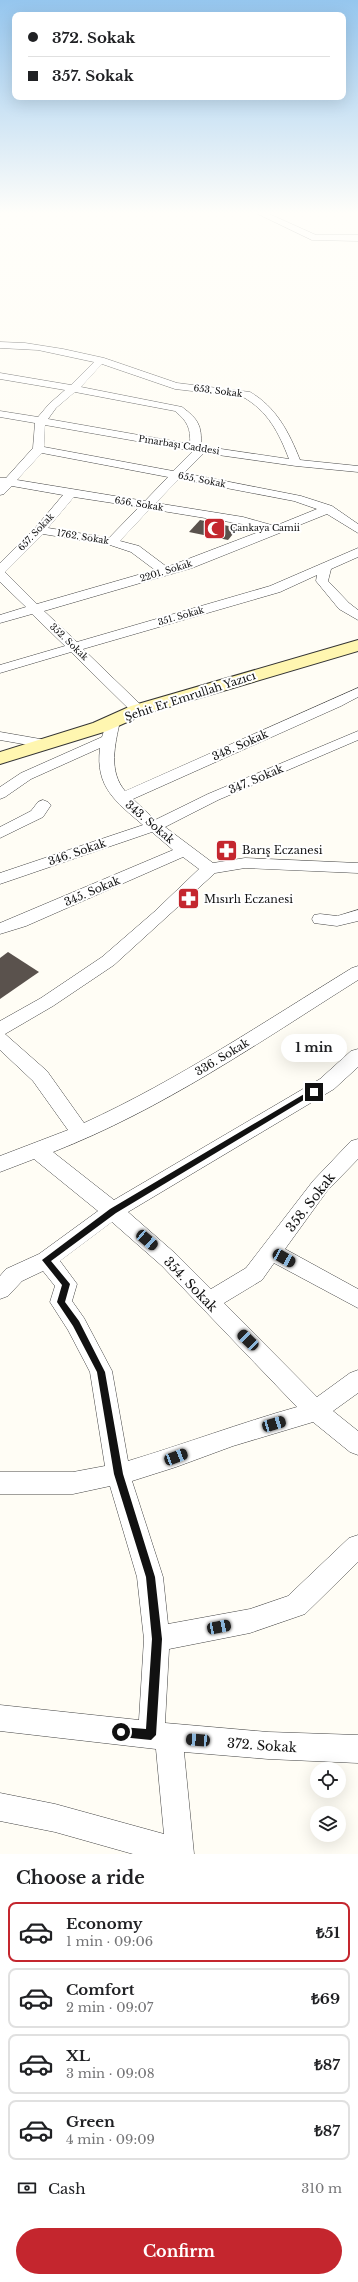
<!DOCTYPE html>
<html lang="en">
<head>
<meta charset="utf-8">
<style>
	body { margin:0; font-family:"Libre Baskerville",serif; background:#f6f6f6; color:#202124; height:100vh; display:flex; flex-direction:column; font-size:15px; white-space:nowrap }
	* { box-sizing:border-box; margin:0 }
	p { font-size:13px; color:#757577 }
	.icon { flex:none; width:22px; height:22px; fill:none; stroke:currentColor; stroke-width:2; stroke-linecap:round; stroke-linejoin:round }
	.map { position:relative; height:1854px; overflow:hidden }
	.panel { display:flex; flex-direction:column; background:#fff; flex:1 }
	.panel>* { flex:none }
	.guide { position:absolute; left:12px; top:12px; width:334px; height:88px; border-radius:8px; box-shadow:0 4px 16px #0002; display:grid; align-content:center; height:88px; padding:0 16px; background:#fff }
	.fabs { position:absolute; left:310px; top:1762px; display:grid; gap:8px }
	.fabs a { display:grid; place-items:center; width:36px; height:36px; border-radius:50%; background:#fff; box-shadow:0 4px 16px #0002; font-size:20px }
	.end { position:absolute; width:18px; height:18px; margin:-9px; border:5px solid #111; background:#fff; box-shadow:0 0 0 2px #fff }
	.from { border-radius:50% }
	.bubble { position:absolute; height:28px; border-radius:14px; background:#fff; box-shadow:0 4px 16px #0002; font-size:13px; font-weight:700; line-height:28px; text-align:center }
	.car { position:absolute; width:12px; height:24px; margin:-12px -6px; border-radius:5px; box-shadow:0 0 3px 1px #0007; background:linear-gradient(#222 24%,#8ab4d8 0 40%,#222 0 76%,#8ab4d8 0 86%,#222 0) }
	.guide b { display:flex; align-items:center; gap:14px; height:38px; font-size:15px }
	.guide b+b { border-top:1px solid #e0e0e0 }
	.guide i { width:10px; height:10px; background:#202124 }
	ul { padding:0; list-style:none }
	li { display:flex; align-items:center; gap:12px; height:60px; margin:0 8px 6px; padding:0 8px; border:2px solid #e0e0e0; border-radius:8px }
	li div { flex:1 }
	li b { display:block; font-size:15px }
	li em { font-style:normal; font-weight:700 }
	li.selected { border-color:#c4262e }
	li>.icon { width:36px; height:36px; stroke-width:1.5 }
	h2 { padding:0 16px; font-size:18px; line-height:48px }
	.pay { display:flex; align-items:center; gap:10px; height:44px; padding:0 16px; font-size:15px }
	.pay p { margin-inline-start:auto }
	.button { display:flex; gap:8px; margin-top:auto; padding:8px 16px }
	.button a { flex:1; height:46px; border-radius:24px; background:#c4262e; color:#fff; font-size:16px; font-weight:700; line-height:46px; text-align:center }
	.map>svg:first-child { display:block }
</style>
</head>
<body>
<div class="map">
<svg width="358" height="1854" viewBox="0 0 358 1854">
	<rect width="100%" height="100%" fill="#fffdf5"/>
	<g fill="#5a524d">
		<polygon points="200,520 238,528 228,540 189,532"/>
		<polygon points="8,952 39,972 0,999 0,958"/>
	</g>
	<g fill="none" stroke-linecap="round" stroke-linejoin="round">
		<defs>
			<g id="street">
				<polygon points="256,213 267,213 316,235 358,235 358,241 312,240"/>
				<path d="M0,342L25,343L63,349L104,358L177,383L250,392C276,407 289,432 300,460L358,466V472L296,466L204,453L184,473L301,496L332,506L358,524V533L327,514L192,568L44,611L77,642L270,586L358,548V557L331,569L328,581L349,603L358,610V620L339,609L316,581L317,575L280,592L83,649L143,707L145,710L138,714L133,713L71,652L0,673V665L65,646L32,614L0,623V615L26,607L0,582V563L36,527L63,495L12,486L4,494L0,495V478H6L33,448L35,423L0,417V411L38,417L49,404L65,390L0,379V373L71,385L94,362L38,350L0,348ZM102,364L175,389L243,397C268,411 279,433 289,459L201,446C202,425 198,419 182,407L81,387ZM75,392L175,411C187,421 191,428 190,444L48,419L56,408ZM45,425L193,451L173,471L44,447ZM42,453L168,477L145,501L17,480ZM179,479L294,501L317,509L275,526L243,517L156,503ZM74,497L139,507L109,538L48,528ZM150,509L242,524L264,530L167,567L139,546L120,541ZM43,534L110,545L131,552L155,570L37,604L5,572Z"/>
				<path d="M358,688V697L341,706L133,799L155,820L208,794L358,731V740L218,800L165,827L213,863L245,858L358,863V873L245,868L215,873L114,965L53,1006L5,1034L47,1071L84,1123C178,1080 264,1022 352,968L358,966V980C258,1043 163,1109 53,1152L114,1200L320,1079L351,1051L358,1049V1067L334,1089L128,1212L176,1254L211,1289L246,1268L313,1181L351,1141L358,1139V1159L327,1191L285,1249L358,1289V1308L274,1263L262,1280L224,1303L317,1397L350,1373L358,1370V1393L333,1411L358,1431V1455L350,1452L313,1422L233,1446L176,1467L132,1481L163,1577L168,1624L250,1609L288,1596L349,1538L358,1535V1562L305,1614L250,1633L169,1649L165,1723L268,1732L358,1735V1763L268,1759L184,1752L194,1854H133L55,1832L0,1821V1793L55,1804L164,1834L156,1749L0,1731V1705L139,1720L144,1639L137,1577L110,1486L73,1494H0V1472H73L105,1466L90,1372L68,1330L50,1302L55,1286L43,1271L22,1281L8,1296L0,1299V1276L6,1269L39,1254L98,1211L34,1159L0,1172V1156L68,1130L33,1081L0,1050V1021L41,998L102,957L154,912L199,869L183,857L26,926L0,934V923L173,850L152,832L0,884V873L143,825C116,802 95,787 100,748L31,779L5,797L0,799V787L21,773L102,737L108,718L113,717L120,721C115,745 108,771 125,791ZM112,1222L162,1266L297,1407C240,1423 185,1444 128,1461L112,1371L84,1318L72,1301L77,1284L60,1261Z"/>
				<polygon points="0,732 46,740 53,744 46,748 0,740"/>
				<polygon points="43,800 48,802 51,805 43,817 0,838 0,827 31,811 38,802"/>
				<polygon points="358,910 358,921 337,926 314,923 312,919 314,915 320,914 337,916"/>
			</g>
			<polygon id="secondary" points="358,640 358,651 145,714 107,731 0,764 0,752 93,723 131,706"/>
		</defs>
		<use href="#street" stroke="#444" stroke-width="1"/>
		<use href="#secondary" stroke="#333" stroke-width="2"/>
		<use href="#street" fill="#fff" fill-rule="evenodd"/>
		<use href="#secondary" fill="#fff6b0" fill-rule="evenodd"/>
	</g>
	<linearGradient id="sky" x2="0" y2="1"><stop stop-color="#95c6ee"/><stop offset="0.45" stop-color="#fffefa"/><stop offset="1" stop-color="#fffefa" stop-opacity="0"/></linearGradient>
	<rect width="358" height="473" fill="url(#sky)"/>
	<polygon fill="#111" points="311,1090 317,1092 116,1213 51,1261 70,1284 65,1302 79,1321 105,1372 123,1474 155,1577 162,1639 156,1735 151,1740 121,1737 116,1732 121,1727 146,1729 152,1639 146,1577 114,1474 97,1372 73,1326 57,1302 62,1285 42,1260 110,1209"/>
	<defs>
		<symbol id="mosque-square" viewBox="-11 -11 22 22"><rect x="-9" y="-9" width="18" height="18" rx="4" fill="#c4262e" stroke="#fff"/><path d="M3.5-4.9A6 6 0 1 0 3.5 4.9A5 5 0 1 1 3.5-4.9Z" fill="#fff"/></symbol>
		<symbol id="pharmacy-square" viewBox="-11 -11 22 22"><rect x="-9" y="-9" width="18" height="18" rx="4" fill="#c4262e" stroke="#fff"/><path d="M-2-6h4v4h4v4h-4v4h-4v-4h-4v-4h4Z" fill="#fff"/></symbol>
	</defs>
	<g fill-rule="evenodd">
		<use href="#mosque-square" x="202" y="516" width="25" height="25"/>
		<use href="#pharmacy-square" x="214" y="838" width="25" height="25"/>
		<use href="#pharmacy-square" x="176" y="886" width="25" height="25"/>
	</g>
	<g text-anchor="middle" stroke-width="4" stroke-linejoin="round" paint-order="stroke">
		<g font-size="9" fill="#111" stroke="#fff">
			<text transform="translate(218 391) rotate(7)" y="3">653. Sokak</text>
			<text transform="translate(179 445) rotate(9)" y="3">Pınarbaşı Caddesi</text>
			<text transform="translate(202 480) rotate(11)" y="3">655. Sokak</text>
			<text transform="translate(139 504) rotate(9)" y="3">656. Sokak</text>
			<text transform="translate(36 532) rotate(-47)" y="3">657. Sokak</text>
			<text transform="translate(83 537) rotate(9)" y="3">1762. Sokak</text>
			<text transform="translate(166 571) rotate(-17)" y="3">2201. Sokak</text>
			<text transform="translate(181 616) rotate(-16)" y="3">351. Sokak</text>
			<text transform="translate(69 642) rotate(44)" y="3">352. Sokak</text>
		</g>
		<g font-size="9" fill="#111" stroke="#fff" text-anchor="start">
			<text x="230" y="531">Çankaya Camii</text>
		</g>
		<g font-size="11" fill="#111" stroke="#fff">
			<text transform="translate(190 696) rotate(-18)" y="4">Şehit Er Emrullah Yazıcı</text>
			<text transform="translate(240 745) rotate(-24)" y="4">348. Sokak</text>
			<text transform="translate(256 779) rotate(-23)" y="4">347. Sokak</text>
			<text transform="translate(150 822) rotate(40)" y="4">343. Sokak</text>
			<text transform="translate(77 852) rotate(-19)" y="4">346. Sokak</text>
			<text transform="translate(92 891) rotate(-23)" y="4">345. Sokak</text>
			<text transform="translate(222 1057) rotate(-31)" y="4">336. Sokak</text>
		</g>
		<g font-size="11" fill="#111" stroke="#fff" text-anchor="start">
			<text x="242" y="854">Barış Eczanesi</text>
			<text x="204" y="903">Mısırlı Eczanesi</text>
		</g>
		<g font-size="13" fill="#111" stroke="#fff">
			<text transform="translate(310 1202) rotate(-52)" y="5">358. Sokak</text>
			<text transform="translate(191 1284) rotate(46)" y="5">354. Sokak</text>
			<text transform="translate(262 1745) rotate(4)" y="5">372. Sokak</text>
		</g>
	</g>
</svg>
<div class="fabs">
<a><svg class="icon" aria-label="locate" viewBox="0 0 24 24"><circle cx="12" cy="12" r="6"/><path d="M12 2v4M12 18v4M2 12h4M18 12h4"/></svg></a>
<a><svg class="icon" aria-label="layers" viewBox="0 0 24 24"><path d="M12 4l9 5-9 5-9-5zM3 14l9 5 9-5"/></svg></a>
</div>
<i class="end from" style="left:121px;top:1732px"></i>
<i class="end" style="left:314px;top:1092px"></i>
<div class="bubble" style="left:281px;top:1034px;width:66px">1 min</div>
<i class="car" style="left:147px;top:1240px;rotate:131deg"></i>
<i class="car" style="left:284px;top:1258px;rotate:119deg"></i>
<i class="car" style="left:248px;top:1340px;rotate:314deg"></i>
<i class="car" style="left:274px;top:1424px;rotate:74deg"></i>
<i class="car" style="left:176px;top:1457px;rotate:69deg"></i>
<i class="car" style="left:219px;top:1627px;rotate:79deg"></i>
<i class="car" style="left:198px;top:1740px;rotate:274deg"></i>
<div class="guide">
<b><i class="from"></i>372. Sokak</b>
<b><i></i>357. Sokak</b>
</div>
</div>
<section class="panel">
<h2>Choose a ride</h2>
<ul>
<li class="selected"><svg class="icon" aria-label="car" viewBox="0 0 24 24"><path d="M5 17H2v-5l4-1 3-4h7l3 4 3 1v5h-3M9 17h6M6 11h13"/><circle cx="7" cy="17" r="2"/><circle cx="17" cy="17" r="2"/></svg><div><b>Economy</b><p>1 min · 09:06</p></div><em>₺51</em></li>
<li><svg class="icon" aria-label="car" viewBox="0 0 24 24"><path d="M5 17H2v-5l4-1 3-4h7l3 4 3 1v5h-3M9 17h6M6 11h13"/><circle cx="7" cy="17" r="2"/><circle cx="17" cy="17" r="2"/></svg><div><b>Comfort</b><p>2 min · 09:07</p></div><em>₺69</em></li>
<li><svg class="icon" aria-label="car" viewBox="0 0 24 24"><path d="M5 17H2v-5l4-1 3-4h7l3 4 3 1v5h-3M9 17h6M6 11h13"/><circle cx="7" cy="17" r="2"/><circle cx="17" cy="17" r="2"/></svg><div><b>XL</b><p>3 min · 09:08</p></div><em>₺87</em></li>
<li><svg class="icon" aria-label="car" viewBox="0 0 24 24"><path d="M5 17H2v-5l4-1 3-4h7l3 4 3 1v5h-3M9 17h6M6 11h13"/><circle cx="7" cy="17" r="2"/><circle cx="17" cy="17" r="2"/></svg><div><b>Green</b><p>4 min · 09:09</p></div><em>₺87</em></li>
</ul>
<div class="pay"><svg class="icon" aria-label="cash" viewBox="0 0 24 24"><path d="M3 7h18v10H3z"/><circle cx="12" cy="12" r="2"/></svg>Cash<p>310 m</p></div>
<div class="button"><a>Confirm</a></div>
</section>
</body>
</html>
